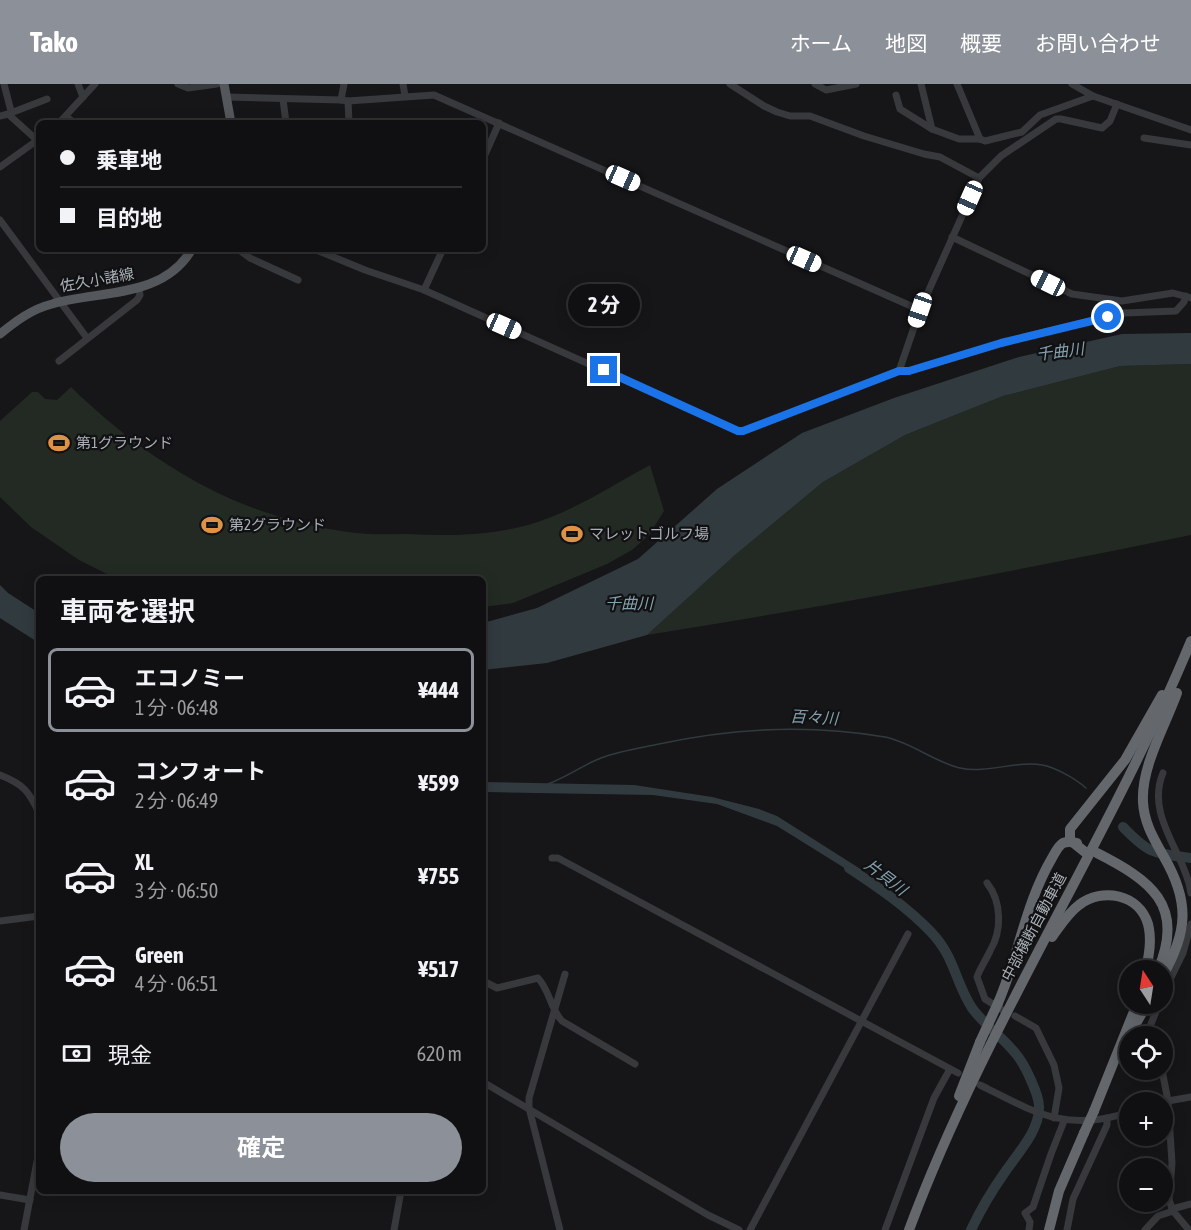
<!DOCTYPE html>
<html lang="ja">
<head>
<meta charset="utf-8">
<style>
	body { margin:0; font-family:"Asap Condensed","Noto Sans JP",sans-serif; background:#1e1e20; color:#f1f3f6; height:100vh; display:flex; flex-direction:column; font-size:22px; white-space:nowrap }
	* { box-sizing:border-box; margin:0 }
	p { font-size:20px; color:#9c9d9f }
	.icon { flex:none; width:33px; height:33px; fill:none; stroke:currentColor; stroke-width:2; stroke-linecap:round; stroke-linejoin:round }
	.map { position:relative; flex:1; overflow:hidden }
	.drawer { position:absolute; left:36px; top:492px; width:450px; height:618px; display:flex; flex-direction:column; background:#101012; border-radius:9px; box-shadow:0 3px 15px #0003,0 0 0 2px #303032 }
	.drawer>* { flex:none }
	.guide { position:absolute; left:36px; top:36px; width:450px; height:132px; border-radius:9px; box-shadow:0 3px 15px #0003,0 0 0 2px #303032; display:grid; align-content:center; height:132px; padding:0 24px; background:#101012 }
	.needle { width:39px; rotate:348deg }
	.buttons { position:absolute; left:1119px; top:876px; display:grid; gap:12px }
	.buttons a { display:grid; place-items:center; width:54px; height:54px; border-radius:50%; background:#101012; box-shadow:0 3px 15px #0003,0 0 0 2px #303032; font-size:30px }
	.end { position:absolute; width:27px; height:27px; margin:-14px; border:8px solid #1a73e8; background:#fff; box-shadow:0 0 0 3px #fff }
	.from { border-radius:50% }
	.bubble { position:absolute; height:42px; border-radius:21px; background:#101012; box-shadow:0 3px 15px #0003,0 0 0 2px #303032; font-size:20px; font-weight:700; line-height:42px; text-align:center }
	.car { position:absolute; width:18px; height:36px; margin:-18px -9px; border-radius:8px; box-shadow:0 0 4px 2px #0007; background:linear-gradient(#fff 24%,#345 0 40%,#fff 0 76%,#345 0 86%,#fff 0) }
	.guide b { display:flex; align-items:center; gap:21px; height:57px; font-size:22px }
	.guide b+b { border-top:2px solid #303032 }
	.guide i { width:15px; height:15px; background:#f1f3f6 }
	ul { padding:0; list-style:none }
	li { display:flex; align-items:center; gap:18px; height:84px; margin:0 12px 9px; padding:0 12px; border:3px solid transparent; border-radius:9px }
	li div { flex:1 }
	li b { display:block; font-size:22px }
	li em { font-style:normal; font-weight:700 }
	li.current { border-color:#8c9099 }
	li>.icon { width:54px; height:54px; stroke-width:1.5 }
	h2 { padding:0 24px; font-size:27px; line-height:72px }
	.pay { display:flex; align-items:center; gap:15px; height:66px; padding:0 24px; font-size:22px }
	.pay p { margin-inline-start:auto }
	.action { display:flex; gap:12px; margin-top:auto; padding:12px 24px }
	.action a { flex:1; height:69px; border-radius:36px; background:#8c9099; color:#fff; font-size:24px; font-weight:700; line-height:69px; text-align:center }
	header { display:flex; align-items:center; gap:36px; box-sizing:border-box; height:84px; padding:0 30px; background:#8c9099; color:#fff }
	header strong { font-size:28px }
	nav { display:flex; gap:33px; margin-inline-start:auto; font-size:21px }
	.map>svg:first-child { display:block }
</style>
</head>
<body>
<header>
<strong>Tako</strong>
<nav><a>ホーム</a><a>地図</a><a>概要</a><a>お問い合わせ</a></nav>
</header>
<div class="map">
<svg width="1191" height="1146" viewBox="0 0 1191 1146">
	<rect width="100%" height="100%" fill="#161618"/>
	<g fill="#232a23">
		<path d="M1191,280V451C1010,488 829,522 647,551L735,471L823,398L905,351L1003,312L1120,282Z"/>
		<path d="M71,303C151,381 243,436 356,449C373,451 390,450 406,450C448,452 488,452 528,441C571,429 611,402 650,381L664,427L649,451L632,466L607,480L513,519L483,523V495H117L79,476L31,443L0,413V337L32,308H38L45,315L57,316Z"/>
	</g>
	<g fill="#313b3f">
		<polygon points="1191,249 1191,280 1120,282 1003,312 905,351 823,398 735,471 647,551 547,579 483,586 483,539 537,524 638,475 717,405 802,349 894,314 1019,273 1122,250"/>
		<polygon points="0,501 8,509 39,529 39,559 0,534"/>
		<polygon points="483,698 634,701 712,713 759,725 777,732 862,786 859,793 777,742 717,720 653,711 487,708 483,707"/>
	</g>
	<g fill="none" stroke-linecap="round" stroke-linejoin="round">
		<path stroke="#313b3f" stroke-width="1.5" d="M548,700C567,693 583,681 601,674C619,667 640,664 659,660C733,644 809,640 885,653C911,658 934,678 960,684C987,690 1018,676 1042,681C1055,683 1076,695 1086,704"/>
		<g stroke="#313b3f" stroke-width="10">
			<path d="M1123,743C1150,771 1154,769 1191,774"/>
			<path d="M849,784C878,803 907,823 931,848C955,873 955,898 972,924C985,942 1003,953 1016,970C1024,979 1040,1012 1039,1024C1039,1048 1016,1071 1003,1091C991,1108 980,1127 971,1146"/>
		</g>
		<g stroke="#37393c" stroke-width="7">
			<polyline points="4,0 11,27"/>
			<polyline points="78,0 83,13"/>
			<polyline points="178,0 188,4 217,0"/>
			<polyline points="403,0 405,12"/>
			<polyline points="730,0 764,22 777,28 790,32 810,32 864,52 924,70 940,73 979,94"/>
			<polyline points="815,0 826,6 856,0"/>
			<polyline points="921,0 932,45 959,55 980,55 985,57 1022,48 1040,31 1093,12"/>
			<polyline points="957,0 980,55"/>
			<polyline points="1072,0 1093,12 1191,46"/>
			<polyline points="896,11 900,25 932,45"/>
			<polyline points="227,13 341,16 348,17 434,11 920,226"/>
			<polyline points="283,15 286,39"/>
			<polyline points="341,16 344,0"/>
			<polyline points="348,17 349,39"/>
			<polyline points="8,30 47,15"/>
			<polyline points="0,32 8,30 39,58"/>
			<polyline points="66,33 75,39"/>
			<polyline points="59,39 95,0"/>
			<polyline points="1144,54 1191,61"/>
			<polyline points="483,75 499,39"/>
			<polyline points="0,83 39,55"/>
			<polyline points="0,136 87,254"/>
			<polyline points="952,153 1072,210 1122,217 1173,209 1191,214"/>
			<polyline points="238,165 250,174 298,196"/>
			<polyline points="314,165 365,186 424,206 738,347 743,347 899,287 909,287 1024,253 1124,229 1176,227 1184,218 1186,212"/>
			<polyline points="424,206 443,165"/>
			<polyline points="59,277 137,216 140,211 139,204"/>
			<polyline points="899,287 920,226 979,94 1001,72 1056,35 1061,35 1102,44 1110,37 1117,20"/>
			<path d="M1163,689C1145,732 1185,769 1191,809"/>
			<path d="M0,691C23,700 29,707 39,729"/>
			<polyline points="552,774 558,774 958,989"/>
			<path d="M987,799C1002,818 1002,847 990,867C986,876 980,884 977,893L985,915L1004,927"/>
			<polyline points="0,837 39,832"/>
			<path d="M483,897L497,904L538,894C550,907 550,924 562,937L635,980"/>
			<polyline points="1162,912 1183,869 1191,840"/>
			<polyline points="1015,932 1036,944 1054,981 1059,1004 1054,1034"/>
			<polyline points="1151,952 1149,945 1159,920"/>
			<polyline points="1162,986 1168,1017 1172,1079 1169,1116 1173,1127 1189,1146"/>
			<polyline points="483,998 708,1131 739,1146"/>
			<path d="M980,1001C1036,1029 1066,1049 1130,1028"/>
			<polyline points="1162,1018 1191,1013"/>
			<polyline points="0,1111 30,1116"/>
			<polyline points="1172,1125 1191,1120"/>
			<polyline points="24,1146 39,1067"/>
			<polyline points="394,1146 401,1107"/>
			<polyline points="560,1146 529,1024 529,1014 565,890"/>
			<polyline points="750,1146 908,850"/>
			<polyline points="885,1146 934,1014 950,985"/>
			<polyline points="1029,1146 1030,1138 1025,1129 1033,1123 1051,1070 1064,1037"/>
			<polyline points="1067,1146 1073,1115 1107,1041 1107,1034"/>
			<polyline points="1145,1146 1158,1132 1173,1127"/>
		</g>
		<g stroke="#54575b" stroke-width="9">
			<polyline points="224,0 231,39"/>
			<path d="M0,250C16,237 32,225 52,220C100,206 163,215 192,165"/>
		</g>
		<g stroke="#64686d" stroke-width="10">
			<polyline points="1085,768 1070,756 1070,745 1125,676 1162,611"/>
			<path d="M1097,769C1150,796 1186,821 1158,886"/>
			<path d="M1052,853C1060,842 1068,829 1079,821C1102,803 1139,810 1148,840C1152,855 1149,871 1146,886"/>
			<path d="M1162,893C1188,848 1190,818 1164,773C1154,755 1144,739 1143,718C1141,683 1165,642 1177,609"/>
			<path d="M998,919C1019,871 1025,820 1052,774C1055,769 1058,762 1063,759C1068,757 1073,758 1077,759"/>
			<polyline points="1134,943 1147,920"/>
			<polyline points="959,1012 980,958"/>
			<polyline points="1094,1027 1137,920"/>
			<path d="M909,1146C985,941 1108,758 1191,557"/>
			<polyline points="1049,1146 1059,1107 1084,1049"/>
		</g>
		<g stroke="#64686d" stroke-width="10">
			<polyline points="980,958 998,919"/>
			<polyline points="1084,1049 1094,1027"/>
		</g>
	</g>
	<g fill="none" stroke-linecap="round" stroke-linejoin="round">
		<polyline stroke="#1a73e8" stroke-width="8" points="604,286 738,347 743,347 899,287 909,287 1001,259 1108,233"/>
	</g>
	<defs>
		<symbol id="stadium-bare" viewBox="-9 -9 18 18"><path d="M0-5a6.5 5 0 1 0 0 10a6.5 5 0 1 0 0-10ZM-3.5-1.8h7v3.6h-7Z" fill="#de9247" stroke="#111113" stroke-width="2.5" paint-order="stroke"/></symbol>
	</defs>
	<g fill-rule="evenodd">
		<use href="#stadium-bare" x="44" y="344" width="30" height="30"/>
		<use href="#stadium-bare" x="197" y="426" width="30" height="30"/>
		<use href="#stadium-bare" x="557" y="435" width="30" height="30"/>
	</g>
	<g text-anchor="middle" stroke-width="4.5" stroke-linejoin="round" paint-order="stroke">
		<g font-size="15" fill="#a9b0b6" stroke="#111113">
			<text transform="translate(97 196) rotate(-10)" y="5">佐久小諸線</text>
			<text transform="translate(1034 843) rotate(-62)" y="5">中部横断自動車道</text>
		</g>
		<g font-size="15" fill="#a9b0b6" stroke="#111113" text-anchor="start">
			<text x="76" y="364">第1グラウンド</text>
			<text x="229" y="446">第2グラウンド</text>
			<text x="589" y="455">マレットゴルフ場</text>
		</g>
		<g font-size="16" font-style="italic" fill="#84a1ad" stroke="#111113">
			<text transform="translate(1060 267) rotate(-7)" y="6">千曲川</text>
			<text x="629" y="525">千曲川</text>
			<text transform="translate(814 633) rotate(3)" y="6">百々川</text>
			<text transform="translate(886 793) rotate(37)" y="6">片貝川</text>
		</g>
	</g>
</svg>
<div class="buttons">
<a><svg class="needle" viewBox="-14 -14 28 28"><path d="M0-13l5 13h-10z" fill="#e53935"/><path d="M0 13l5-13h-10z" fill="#9c9d9f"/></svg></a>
<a><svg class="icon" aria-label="locate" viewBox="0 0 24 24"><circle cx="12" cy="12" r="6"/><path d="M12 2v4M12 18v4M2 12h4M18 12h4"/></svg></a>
<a>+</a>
<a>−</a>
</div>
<i class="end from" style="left:1108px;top:233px"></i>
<i class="end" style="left:604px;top:286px"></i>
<div class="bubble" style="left:568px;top:200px;width:72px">2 分</div>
<i class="car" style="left:623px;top:94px;rotate:114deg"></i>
<i class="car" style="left:970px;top:114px;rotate:204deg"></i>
<i class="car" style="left:804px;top:175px;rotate:114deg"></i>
<i class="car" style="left:1048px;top:199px;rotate:296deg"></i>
<i class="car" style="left:920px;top:226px;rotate:199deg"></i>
<i class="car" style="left:504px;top:242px;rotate:114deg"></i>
<div class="guide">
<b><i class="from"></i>乗車地</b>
<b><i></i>目的地</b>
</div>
<section class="drawer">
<h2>車両を選択</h2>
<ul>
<li class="current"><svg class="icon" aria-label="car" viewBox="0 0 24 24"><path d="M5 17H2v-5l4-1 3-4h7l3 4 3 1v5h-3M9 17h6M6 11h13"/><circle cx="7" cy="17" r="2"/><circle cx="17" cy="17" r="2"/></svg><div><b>エコノミー</b><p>1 分 · 06:48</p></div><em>¥444</em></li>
<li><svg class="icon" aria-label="car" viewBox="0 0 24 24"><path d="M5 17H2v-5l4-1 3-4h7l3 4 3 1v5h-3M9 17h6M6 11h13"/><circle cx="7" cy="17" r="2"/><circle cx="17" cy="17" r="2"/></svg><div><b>コンフォート</b><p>2 分 · 06:49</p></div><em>¥599</em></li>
<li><svg class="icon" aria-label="car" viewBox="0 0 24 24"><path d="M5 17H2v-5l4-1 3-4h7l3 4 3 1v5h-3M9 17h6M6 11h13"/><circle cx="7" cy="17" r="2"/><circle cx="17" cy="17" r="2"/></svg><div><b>XL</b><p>3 分 · 06:50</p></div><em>¥755</em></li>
<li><svg class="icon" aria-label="car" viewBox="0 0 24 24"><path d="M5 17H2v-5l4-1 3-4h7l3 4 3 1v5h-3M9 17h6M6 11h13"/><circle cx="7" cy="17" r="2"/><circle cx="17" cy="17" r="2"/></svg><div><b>Green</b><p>4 分 · 06:51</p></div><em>¥517</em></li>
</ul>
<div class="pay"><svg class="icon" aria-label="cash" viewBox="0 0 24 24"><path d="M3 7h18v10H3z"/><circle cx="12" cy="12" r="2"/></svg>現金<p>620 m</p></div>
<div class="action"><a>確定</a></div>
</section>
</div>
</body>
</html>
